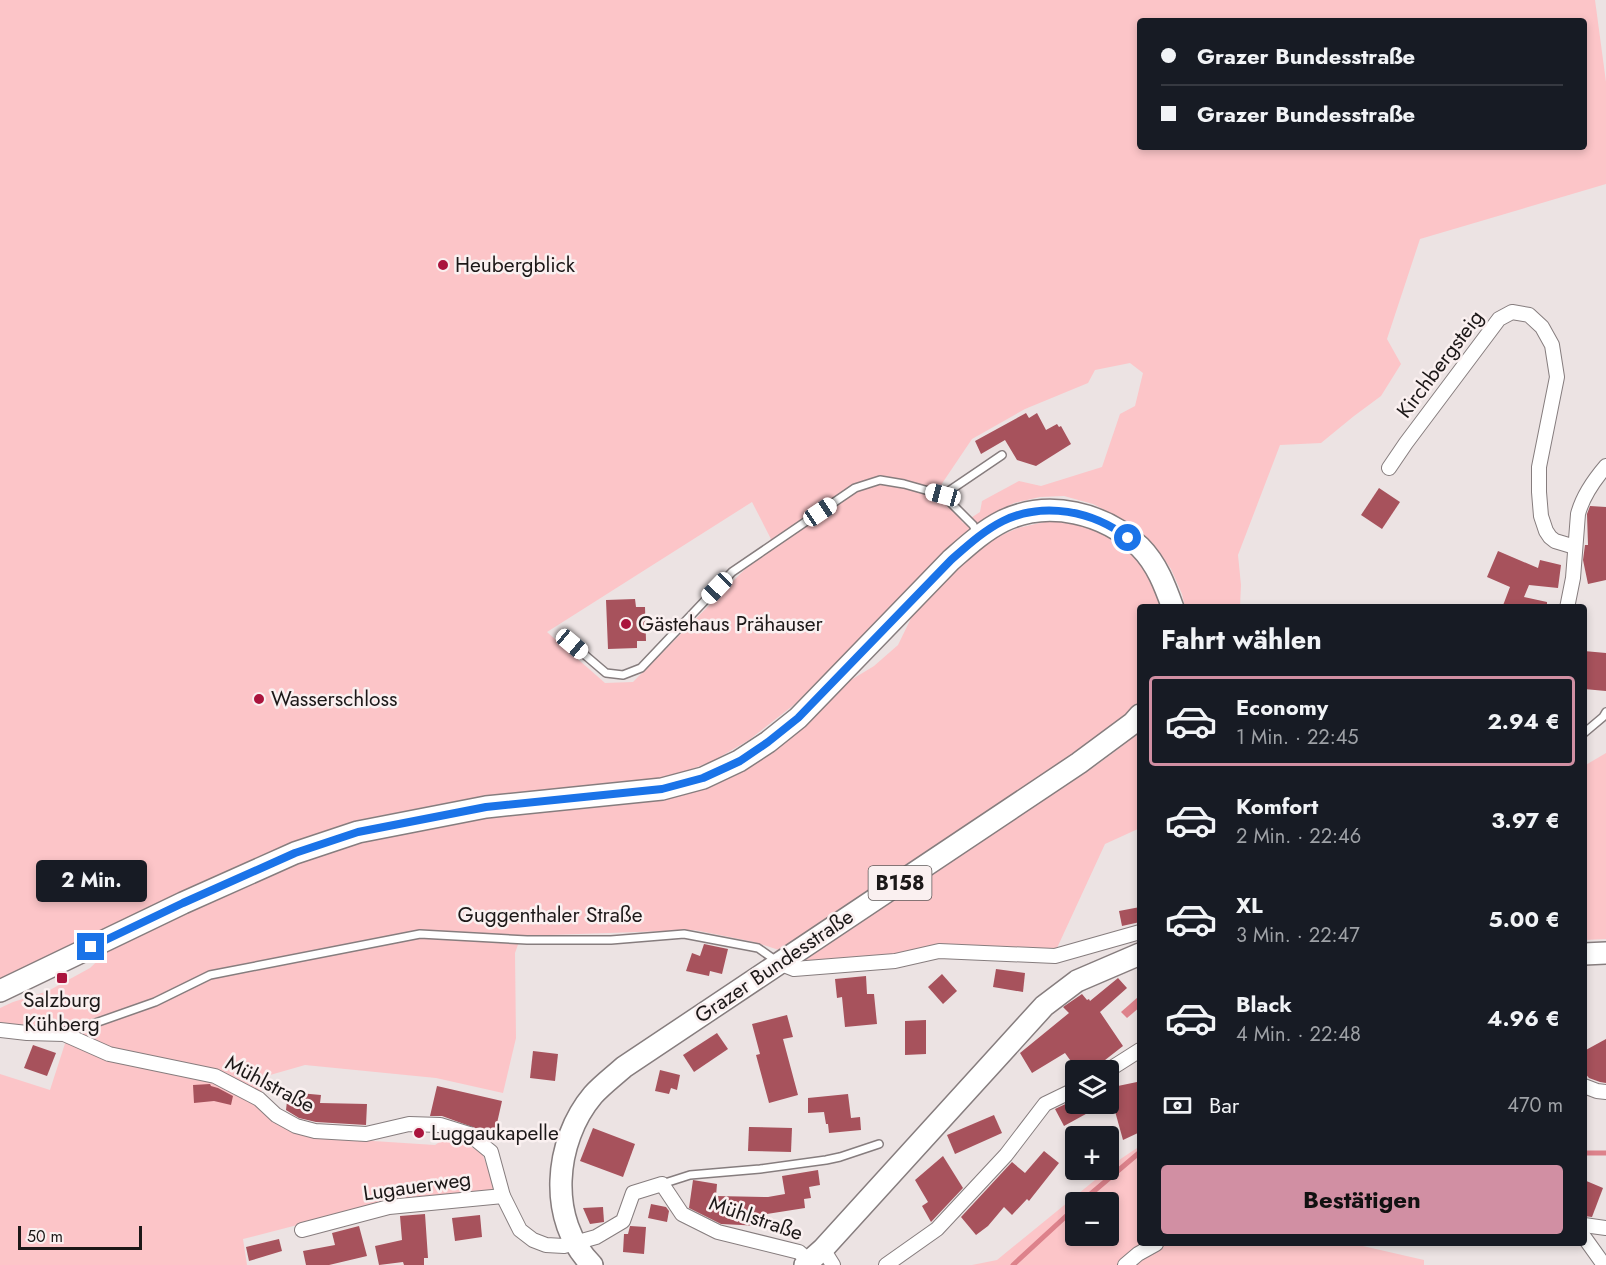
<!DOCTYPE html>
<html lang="de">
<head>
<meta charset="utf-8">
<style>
	body { margin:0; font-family:Jost,sans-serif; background:#242831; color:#f1f3f6; height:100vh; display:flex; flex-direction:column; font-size:22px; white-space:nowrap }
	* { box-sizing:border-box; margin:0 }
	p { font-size:20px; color:#9ea1a6 }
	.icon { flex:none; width:33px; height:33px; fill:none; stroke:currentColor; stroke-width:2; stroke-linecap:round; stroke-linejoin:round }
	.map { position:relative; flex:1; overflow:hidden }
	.sheet { position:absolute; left:1137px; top:604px; width:450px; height:642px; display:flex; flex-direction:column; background:#171b24; border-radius:6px; box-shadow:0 3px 9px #0003 }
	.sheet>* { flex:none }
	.hud { position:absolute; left:1137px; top:18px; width:450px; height:132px; border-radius:6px; box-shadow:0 3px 9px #0003; display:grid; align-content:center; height:132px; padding:0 24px; background:#171b24 }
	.buttons { position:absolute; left:1065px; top:1060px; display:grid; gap:12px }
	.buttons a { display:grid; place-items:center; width:54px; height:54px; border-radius:6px; background:#171b24; box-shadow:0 3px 9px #0003; font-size:30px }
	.scale { position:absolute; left:18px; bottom:15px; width:124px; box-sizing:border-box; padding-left:6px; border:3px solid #1c1818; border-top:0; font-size:16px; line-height:21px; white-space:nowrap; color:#1c1818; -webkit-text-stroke:4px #faf0f0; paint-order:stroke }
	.end { position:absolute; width:27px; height:27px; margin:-14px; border:8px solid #1a73e8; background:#fff; box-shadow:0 0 0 3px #fff }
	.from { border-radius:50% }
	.bubble { position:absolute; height:42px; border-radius:6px; background:#171b24; box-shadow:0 3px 9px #0003; font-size:20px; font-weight:700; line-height:42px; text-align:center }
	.car { position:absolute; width:18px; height:36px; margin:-18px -9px; border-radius:8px; box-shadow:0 0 4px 2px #0007; background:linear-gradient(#fff 24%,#345 0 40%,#fff 0 76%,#345 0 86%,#fff 0) }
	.hud b { display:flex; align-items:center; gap:21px; height:57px; font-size:22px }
	.hud b+b { border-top:2px solid #363941 }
	.hud i { width:15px; height:15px; background:#f1f3f6 }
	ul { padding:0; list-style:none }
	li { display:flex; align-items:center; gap:18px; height:90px; margin:0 12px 9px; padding:0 12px; border:3px solid transparent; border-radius:6px }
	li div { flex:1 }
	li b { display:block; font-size:22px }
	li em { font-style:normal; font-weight:700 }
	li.on { border-color:#d18fa3 }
	li>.icon { width:54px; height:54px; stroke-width:1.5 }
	h2 { padding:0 24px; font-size:27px; line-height:72px }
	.pay { display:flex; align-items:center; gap:15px; height:66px; padding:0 24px; font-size:22px }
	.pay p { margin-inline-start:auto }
	.cta { display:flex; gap:12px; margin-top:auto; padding:12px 24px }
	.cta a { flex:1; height:69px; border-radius:6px; background:#d18fa3; color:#111; font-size:24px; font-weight:700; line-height:69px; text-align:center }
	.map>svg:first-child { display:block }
</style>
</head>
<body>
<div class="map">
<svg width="1606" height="1265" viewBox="0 0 1606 1265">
	<rect width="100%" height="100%" fill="#ece3e3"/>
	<g fill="#fcc5c8" fill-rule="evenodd">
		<path d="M0,0H1595L1606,82V184L1420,239L1387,339L1401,364L1381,396L1354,416L1321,443L1280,445L1238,555L1241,585L1240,607H1185L1182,594L1171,569L1154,545L1126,521L1093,504L1064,496L1040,497L1014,503L992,514L950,548L795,704L749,740L713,761L684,772L646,782L483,796L358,820L298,840L148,909L0,982ZM1140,21H1584V147H1140ZM1130,363L1143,373L1135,406L1120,414L1102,467L1041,486L1019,481L982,501L980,512L963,523L941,485L972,439L1025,409L1088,383L1095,370ZM752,502L771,539L754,560L633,682L605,683L547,632Z"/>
		<path d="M1044,522C1052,522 1060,521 1067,522C1090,524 1121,541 1136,558C1149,572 1155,591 1162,607L1140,608V700L1130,711L1109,731L869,892L779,950L754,942L694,930L521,936L515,953L516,1038L503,1093L436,1078L305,1065L256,1079L277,1124L311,1137L435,1145L450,1135L482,1153L496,1189L386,1202L243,1239L247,1265H0V1074L50,1090L70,1028L0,1023V1008L13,1002L48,991L90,968L112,947L257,881L325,852L372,839L482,817L637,803L702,790L744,770L779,747L814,716L841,686L874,666L898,645L916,608L969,554L993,539L1018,528Z"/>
		<path d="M1140,731V828L1105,844L1057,948L799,962C864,917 930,873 997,830C1045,798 1097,769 1140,731Z"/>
		<polygon points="1606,753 1606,939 1584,940 1584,766"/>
		<path d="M1140,1146V1244H1354L1424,1260V1265H972L997,1260L1122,1158ZM1076,1203H1108V1236H1076Z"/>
	</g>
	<polygon fill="#dd828b" points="1138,997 1140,1000 1140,1007 1127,1018 1121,1012"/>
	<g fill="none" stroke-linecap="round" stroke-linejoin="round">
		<g stroke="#dd828b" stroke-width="5">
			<polyline points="1584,1153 1606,1153"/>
			<polyline points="1080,1203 1140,1152"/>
			<polyline points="1013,1265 1076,1207"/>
		</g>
	</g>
	<g fill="#a7525c">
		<polygon points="1026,413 1029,418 1037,413 1046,430 1057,424 1059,427 1061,426 1071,444 1036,466 1017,460 1005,440 981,454 975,441"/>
		<polygon points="1379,488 1400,502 1382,529 1361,515"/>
		<polygon points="1590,506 1606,507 1606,580 1588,584 1583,560 1585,545 1588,545 1587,514"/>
		<polygon points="1498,551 1538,568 1540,560 1561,565 1558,588 1529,585 1524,597 1547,602 1547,608 1502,608 1510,587 1487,577"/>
		<polygon points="635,599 636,607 645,607 646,641 637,641 637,648 608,649 606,600"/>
		<polygon points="1584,651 1606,653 1606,691 1584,689"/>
		<polygon points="1140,907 1140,922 1122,926 1119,911"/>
		<polygon points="704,944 728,949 722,974 710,971 709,976 686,971 692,953 700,956"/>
		<polygon points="996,969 1025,973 1023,992 993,987"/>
		<polygon points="942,974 957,991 943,1004 928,987"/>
		<polygon points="866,976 867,994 874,994 877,1024 845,1027 842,997 837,998 835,979"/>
		<polygon points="1118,978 1127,988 1100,1012 1123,1046 1091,1071 1078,1071 1065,1053 1032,1073 1020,1053 1069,1013 1063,1007 1082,994 1087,1000 1089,999 1090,1001"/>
		<polygon points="787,1015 793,1037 783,1039 798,1095 769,1103 756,1055 760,1054 752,1024"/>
		<polygon points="926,1020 926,1054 905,1055 905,1021"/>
		<polygon points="717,1033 728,1049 694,1072 683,1055"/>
		<polygon points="1606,1039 1606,1083 1600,1082 1589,1078 1584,1072 1584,1051"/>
		<polygon points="33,1045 56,1053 47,1076 24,1068"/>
		<polygon points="533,1051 558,1054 555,1081 530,1078"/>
		<polygon points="660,1070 680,1075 677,1090 671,1088 669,1094 655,1091"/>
		<polygon points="1137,1082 1140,1093 1140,1132 1123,1140 1113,1104 1118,1104 1113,1087"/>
		<polygon points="210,1084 211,1086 218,1088 233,1096 231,1105 214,1101 194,1103 193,1085"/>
		<polygon points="437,1086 502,1101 495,1132 475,1128 442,1116 430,1116"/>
		<polygon points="288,1092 321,1095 320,1103 367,1104 366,1125 316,1122 299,1118 286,1110"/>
		<polygon points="848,1094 851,1118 860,1117 861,1130 829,1133 828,1124 826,1124 824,1112 808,1113 808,1098"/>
		<polygon points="1076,1099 1076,1104 1104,1104 1064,1126 1055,1109"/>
		<polygon points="994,1115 1002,1133 955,1154 947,1135"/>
		<polygon points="749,1127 792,1128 791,1152 748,1151"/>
		<polygon points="593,1128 635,1144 623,1177 580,1161"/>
		<polygon points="1044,1151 1059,1163 1029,1201 1027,1199 1012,1215 1004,1207 988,1226 976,1235 961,1217 1012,1162 1025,1173"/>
		<polygon points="943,1156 963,1188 931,1222 922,1206 928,1202 915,1180"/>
		<polygon points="818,1170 820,1185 809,1187 811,1198 804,1199 805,1208 761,1215 761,1226 721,1224 689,1208 693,1180 717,1184 716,1196 768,1197 785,1194 782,1176"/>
		<polygon points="1584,1180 1603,1188 1592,1217 1584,1216"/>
		<polygon points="651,1204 666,1207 669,1211 667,1222 648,1218"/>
		<polygon points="603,1207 604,1222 590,1224 583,1208"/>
		<polygon points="425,1214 428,1258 424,1258 424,1265 404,1265 403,1262 379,1265 375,1246 402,1240 400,1216"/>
		<polygon points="480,1215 482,1237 455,1241 452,1218"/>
		<polygon points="359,1226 367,1256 329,1265 306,1265 303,1251 335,1245 332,1233"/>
		<polygon points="630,1226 646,1227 644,1254 623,1252 624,1234 628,1234"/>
		<polygon points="279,1239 282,1251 249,1261 246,1247"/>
	</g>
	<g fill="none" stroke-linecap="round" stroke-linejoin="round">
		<defs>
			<g id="lane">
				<polyline points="943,495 1002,455"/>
				<polyline points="572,644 606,673 623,675 641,668 732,572 855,488 880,480 904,484 943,495 973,525 978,535"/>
				<polyline points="1584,733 1603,717 1606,712"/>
				<polyline points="67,1033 155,1002 210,975 420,934 527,940 611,940 684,934 758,948 778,962"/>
				<polyline points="662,1184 690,1175 760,1169 826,1160 840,1157 879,1144"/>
			</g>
			<g id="street">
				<polyline points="1389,468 1406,443 1499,319 1512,312 1529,315 1542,327 1552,345 1557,377 1539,467 1539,492 1541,516 1546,531 1550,537 1555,541 1575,547"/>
				<path d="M1567,608L1573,578L1578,514C1583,495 1594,480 1606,466"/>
				<polyline points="779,963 794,969 895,961 939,951 1055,956 1140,932"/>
				<polyline points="0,1030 27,1033 64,1034 109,1054 215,1076 259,1099 276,1115 296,1126 315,1131 366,1134 409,1124 440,1125 469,1134 491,1152 503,1196 520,1230 533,1240 546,1245 564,1246 596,1237 623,1221 633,1193 662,1184 682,1214 718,1232 799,1252 809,1261"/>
				<polyline points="1107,1071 1140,1050"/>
				<polyline points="1584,1086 1597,1091 1606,1092"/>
				<polyline points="1584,1225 1606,1228"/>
				<polyline points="302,1230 389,1207 503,1196"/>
				<polyline points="1584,1237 1604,1265"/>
				<polyline points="823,1249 833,1265"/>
				<polyline points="886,1265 937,1229 1006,1155 1045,1104 1076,1089"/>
				<polyline points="1125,1265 1138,1254 1156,1244"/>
			</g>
			<g id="primary">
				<polyline points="1584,954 1606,953"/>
				<path d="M0,991L183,903L295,853L358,832L486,807L662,789L703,778L739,761L768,742L798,718L951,560C967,546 983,531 1003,521C1049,499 1104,513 1140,547C1157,564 1165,586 1173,608"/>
				<path d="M592,1265C547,1221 554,1141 593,1095C602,1085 614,1076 624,1067L1079,763L1133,723L1140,715"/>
				<polyline points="805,1265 823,1249 1044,1006 1077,981 1140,954"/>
			</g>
		</defs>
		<use href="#lane" stroke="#867d7e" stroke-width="10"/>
		<use href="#street" stroke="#867d7e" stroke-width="16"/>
		<use href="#primary" stroke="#867d7e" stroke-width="24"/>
		<use href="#lane" stroke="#fff" stroke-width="7"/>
		<use href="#street" stroke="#fff" stroke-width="14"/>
		<use href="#primary" stroke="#fff" stroke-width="21"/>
	</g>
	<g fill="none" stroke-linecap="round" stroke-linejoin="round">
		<path stroke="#1a73e8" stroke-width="8" d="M91,947L183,903L295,853L358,832L486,807L662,789L703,778L740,761L768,742L798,718L951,560C967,546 983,531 1003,521C1044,501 1093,511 1128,538"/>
	</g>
	<g fill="#aa143d" stroke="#faf0f0" stroke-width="2">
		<circle cx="443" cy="265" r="6"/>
		<circle cx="626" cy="624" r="6"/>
		<circle cx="259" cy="699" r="6"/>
		<rect x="56" y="972" width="12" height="12" rx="3"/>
		<circle cx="419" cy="1133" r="6"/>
	</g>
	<g text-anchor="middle" stroke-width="5" stroke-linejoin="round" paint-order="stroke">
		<rect fill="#faf0f0" stroke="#5f5959" stroke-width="1.5" x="868.5" y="866" width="63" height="34" rx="4.5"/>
		<g font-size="20" font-weight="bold" fill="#1c1818">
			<text x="900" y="890">B158</text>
		</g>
		<g font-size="21" fill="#1c1818" stroke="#faf0f0" text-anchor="start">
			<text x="455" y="272">Heubergblick</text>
			<text x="638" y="631">Gästehaus Prähauser</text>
			<text x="271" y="706">Wasserschloss</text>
			<text x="62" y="1007" text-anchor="middle">Salzburg<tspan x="62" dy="24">Kühberg</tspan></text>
			<text x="431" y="1140">Luggaukapelle</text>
		</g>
		<g font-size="21" fill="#1c1818" stroke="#faf0f0">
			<text transform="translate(1440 364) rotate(-53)" y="7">Kirchbergsteig</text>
			<text x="550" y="922">Guggenthaler Straße</text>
			<text transform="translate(774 966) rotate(-34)" y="7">Grazer Bundesstraße</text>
			<text transform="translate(270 1084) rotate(28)" y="7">Mühlstraße</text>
			<text transform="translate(417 1186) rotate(-8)" y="7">Lugauerweg</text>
			<text transform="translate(756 1218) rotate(19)" y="7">Mühlstraße</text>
		</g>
	</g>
</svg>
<div class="buttons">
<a><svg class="icon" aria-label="layers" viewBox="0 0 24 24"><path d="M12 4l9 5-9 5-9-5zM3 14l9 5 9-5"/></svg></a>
<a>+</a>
<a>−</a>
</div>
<div class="scale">50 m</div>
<i class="end from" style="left:1128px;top:538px"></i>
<i class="end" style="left:91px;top:947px"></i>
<div class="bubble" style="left:36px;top:860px;width:111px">2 Min.</div>
<i class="car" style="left:943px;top:495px;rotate:285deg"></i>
<i class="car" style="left:820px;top:512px;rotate:56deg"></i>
<i class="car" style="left:717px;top:588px;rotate:224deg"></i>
<i class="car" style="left:572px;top:644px;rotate:130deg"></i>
<div class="hud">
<b><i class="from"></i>Grazer Bundesstraße</b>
<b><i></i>Grazer Bundesstraße</b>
</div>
<section class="sheet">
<h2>Fahrt wählen</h2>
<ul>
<li class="on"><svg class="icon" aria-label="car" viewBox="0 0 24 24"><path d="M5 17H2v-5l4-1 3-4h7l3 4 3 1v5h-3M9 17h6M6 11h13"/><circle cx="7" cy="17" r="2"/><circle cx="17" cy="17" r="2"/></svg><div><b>Economy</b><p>1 Min. · 22:45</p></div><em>2.94 €</em></li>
<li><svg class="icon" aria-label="car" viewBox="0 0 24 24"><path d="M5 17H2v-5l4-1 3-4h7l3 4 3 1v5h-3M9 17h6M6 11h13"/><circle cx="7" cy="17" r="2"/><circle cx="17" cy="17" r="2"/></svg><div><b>Komfort</b><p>2 Min. · 22:46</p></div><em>3.97 €</em></li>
<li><svg class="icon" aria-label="car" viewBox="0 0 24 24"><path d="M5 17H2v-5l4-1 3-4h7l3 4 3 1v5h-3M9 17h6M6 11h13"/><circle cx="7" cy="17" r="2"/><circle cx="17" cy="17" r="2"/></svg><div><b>XL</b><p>3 Min. · 22:47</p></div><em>5.00 €</em></li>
<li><svg class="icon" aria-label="car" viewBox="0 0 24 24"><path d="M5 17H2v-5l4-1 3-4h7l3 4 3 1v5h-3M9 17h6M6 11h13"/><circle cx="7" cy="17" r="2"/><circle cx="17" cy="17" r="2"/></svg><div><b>Black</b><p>4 Min. · 22:48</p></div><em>4.96 €</em></li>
</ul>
<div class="pay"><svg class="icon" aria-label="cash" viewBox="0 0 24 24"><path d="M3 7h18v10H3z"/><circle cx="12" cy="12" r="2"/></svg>Bar<p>470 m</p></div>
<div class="cta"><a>Bestätigen</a></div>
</section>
</div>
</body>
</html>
